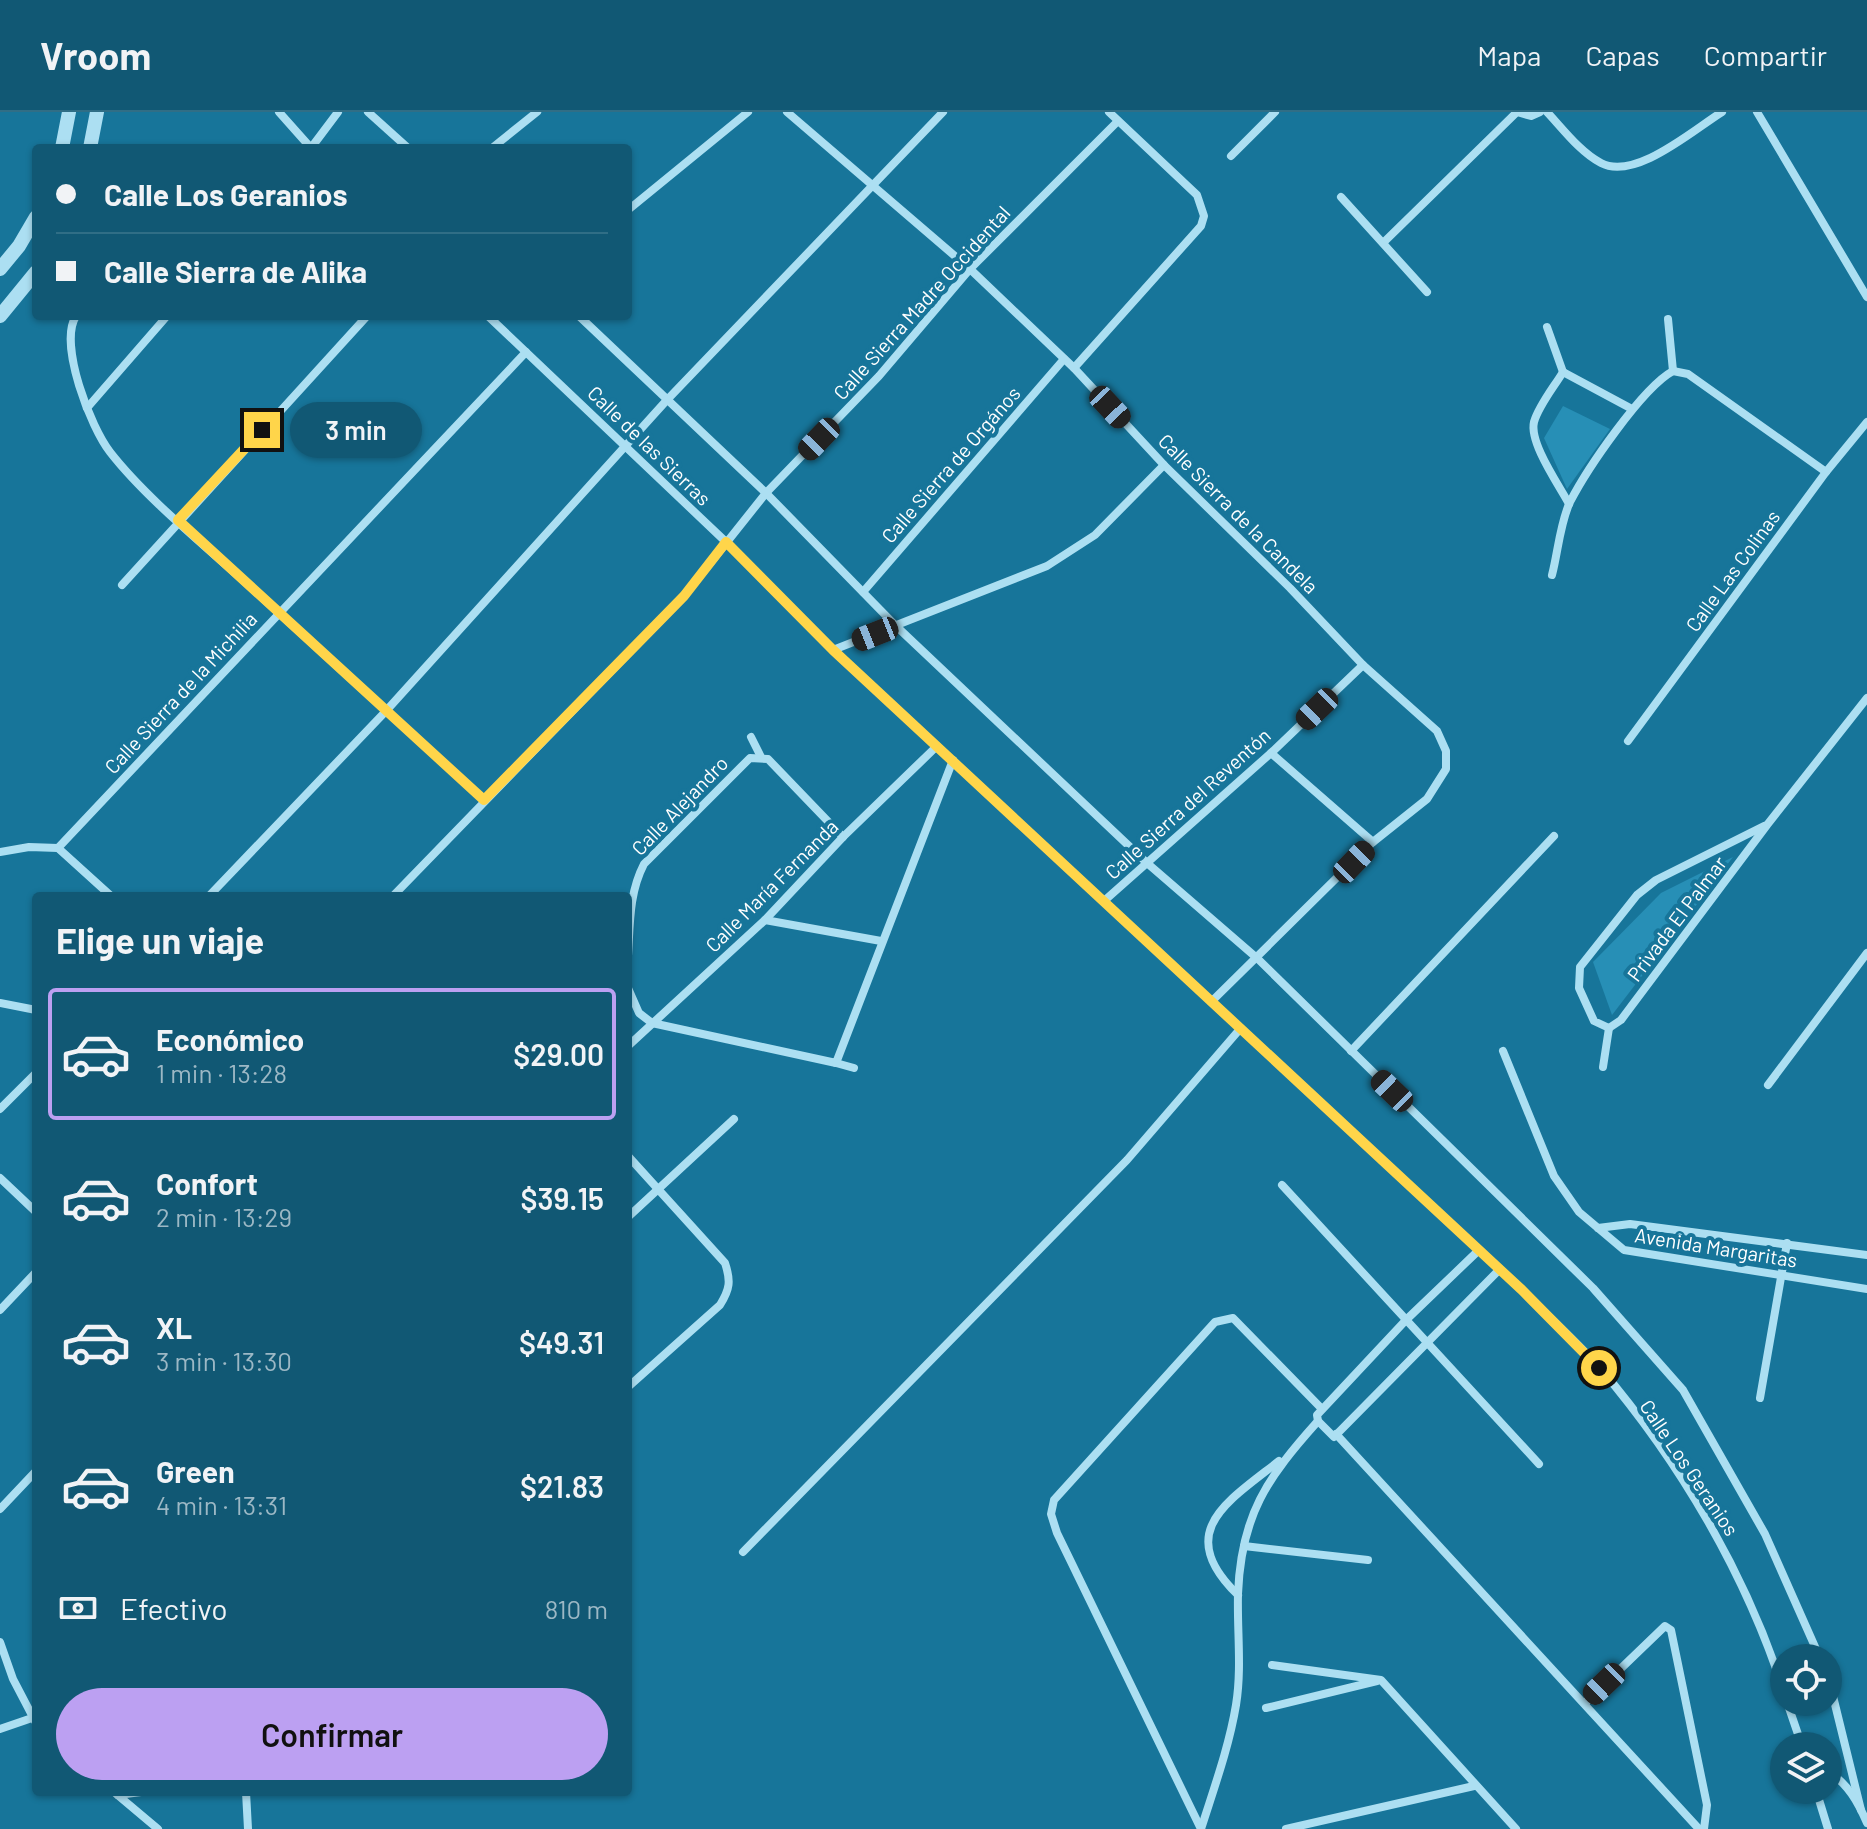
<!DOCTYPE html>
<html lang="es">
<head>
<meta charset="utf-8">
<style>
	body { margin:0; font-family:Barlow,sans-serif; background:#1e617c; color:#f1f3f6; height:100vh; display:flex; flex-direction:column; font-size:30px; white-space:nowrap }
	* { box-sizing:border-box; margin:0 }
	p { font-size:26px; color:#9cb8c5 }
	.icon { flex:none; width:44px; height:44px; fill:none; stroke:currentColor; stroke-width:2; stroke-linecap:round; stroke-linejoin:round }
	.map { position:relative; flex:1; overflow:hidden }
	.sheet { position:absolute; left:32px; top:780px; width:600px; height:904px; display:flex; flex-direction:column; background:#115874; border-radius:8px; box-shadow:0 2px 6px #0004 }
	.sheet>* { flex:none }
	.hud { position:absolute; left:32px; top:32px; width:600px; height:176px; border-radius:8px; box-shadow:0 2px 6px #0004; display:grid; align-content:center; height:176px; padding:0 24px; background:#115874 }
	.buttons { position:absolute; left:1770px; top:1532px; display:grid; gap:16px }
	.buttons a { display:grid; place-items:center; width:72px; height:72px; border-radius:50%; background:#115874; box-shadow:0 2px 6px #0004; font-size:40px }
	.end { position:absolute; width:36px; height:36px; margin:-18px; border:10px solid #ffd54a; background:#111; box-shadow:0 0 0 4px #111 }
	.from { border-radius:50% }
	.bubble { position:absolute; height:56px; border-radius:28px; background:#115874; box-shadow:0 2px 6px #0004; font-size:26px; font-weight:600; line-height:56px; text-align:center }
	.car { position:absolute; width:24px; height:48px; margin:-24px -12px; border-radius:10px; box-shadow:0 0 6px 2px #0007; background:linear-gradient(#222 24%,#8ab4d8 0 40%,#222 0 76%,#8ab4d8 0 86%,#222 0) }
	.hud b { display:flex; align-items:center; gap:28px; height:76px; font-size:30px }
	.hud b+b { border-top:2px solid #306e86 }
	.hud i { width:20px; height:20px; background:#f1f3f6 }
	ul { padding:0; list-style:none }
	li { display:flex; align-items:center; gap:24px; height:132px; margin:0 16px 12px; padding:0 8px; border:4px solid transparent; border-radius:8px }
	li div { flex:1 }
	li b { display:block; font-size:30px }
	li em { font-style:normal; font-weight:600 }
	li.active { border-color:#bca0f2 }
	li>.icon { width:72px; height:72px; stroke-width:1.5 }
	h2 { padding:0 24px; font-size:36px; line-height:96px }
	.pay { display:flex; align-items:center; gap:20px; height:88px; padding:0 24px; font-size:30px }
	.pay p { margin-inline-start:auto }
	.primary-button { display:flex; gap:16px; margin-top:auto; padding:16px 24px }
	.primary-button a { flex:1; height:92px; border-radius:48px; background:#bca0f2; color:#111; font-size:32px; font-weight:600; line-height:92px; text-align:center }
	header { display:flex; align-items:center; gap:48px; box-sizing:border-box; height:112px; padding:0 40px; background:#115874; border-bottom:2px solid #306e86 }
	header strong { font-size:38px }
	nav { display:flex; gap:44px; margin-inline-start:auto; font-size:28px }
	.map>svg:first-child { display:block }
</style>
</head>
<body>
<header>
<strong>Vroom</strong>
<nav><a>Mapa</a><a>Capas</a><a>Compartir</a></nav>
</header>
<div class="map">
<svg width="1867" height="1717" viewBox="0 0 1867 1717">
	<rect width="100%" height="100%" fill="#17759a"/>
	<g fill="#278fb6">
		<polygon points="1563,294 1610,317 1567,377 1544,326"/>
		<polygon points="1733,745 1612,903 1593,850 1661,781"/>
	</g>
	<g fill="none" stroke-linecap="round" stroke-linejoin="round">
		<g stroke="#acdff2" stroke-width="8">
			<polyline points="279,0 311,36"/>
			<polyline points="368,0 408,36"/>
			<polyline points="787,0 970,157 1074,256 1164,353 1290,476 1363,553 1437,619 1446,639 1446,657 1427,687 1373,730 1211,890"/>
			<polyline points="1517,0 1531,4 1540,0"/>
			<path d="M1547,0C1563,17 1580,40 1601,51C1635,69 1693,18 1722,0"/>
			<polyline points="1757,0 1867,185"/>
			<polyline points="311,36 338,0"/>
			<polyline points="492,36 537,0"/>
			<polyline points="1231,44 1275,0"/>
			<polyline points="1341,85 1427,180"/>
			<polyline points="628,98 748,0"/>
			<polyline points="1384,130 1517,0"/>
			<path d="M76,204C58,232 91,316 110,340C145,385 203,432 246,471C325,543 404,615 484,688"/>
			<path d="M488,204L726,430L833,538L1522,1178C1548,1204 1576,1229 1600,1256C1680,1350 1746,1462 1784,1580"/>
			<polyline points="579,204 766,381 895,513 1147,751 1258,847 1593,1176 1683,1278 1765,1422 1820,1546"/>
			<polyline points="1668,207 1673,259"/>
			<polyline points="1547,215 1563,260 1632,297"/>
			<polyline points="1074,256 1201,114 1204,104 1197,83 1109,0"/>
			<polyline points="1673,259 1688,262 1826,360"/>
			<path d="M1563,260C1554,275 1539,293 1534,310C1529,331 1559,373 1569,392"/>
			<polyline points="87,296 167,204"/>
			<path d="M1552,463C1558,440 1560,411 1570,390C1587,357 1642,276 1673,259"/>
			<polyline points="122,473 367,204"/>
			<polyline points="863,480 1064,247"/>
			<polyline points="833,538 1047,454 1095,423 1164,353"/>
			<polyline points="751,625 761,645"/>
			<polyline points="1628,629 1826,360 1867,310"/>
			<polyline points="1271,641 1373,730"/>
			<polyline points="58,736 526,240"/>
			<polyline points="58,736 111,784"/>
			<polyline points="0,740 29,735 58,736"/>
			<polyline points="209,784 386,599 666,289 943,0"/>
			<polyline points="393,784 684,484 766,381 879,264 970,157 1118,9"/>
			<polyline points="1104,789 1271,641 1363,553"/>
			<polyline points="765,808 881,829"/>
			<path d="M628,844C630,811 629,781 644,752L750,646L768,647L843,725"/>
			<polyline points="628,876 639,901 652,911 836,951 953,648"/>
			<polyline points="0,891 36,898"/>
			<polyline points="1609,916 1621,908 1767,713 1867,586"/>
			<polyline points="1609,916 1594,909 1579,876 1580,855 1637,783 1656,768 1764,714"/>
			<polyline points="628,934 765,808 843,725 937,634"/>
			<polyline points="1351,939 1554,724"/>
			<polyline points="1503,939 1554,1064 1579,1100 1624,1138 1867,1177"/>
			<polyline points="836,951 854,956"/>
			<polyline points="1603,955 1609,916"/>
			<polyline points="1768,973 1867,841"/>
			<polyline points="0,997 36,961"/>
			<path d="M628,1044L725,1151C731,1169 730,1177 720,1193L628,1275"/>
			<polyline points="0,1066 36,1100"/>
			<polyline points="1282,1073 1539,1352"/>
			<polyline points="628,1105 734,1007"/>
			<polyline points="1598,1116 1630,1112 1867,1143"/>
			<polyline points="1479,1138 1406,1208 1317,1303 1318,1309 1334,1325 1500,1157"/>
			<polyline points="0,1198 36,1160"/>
			<polyline points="1760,1286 1787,1131"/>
			<polyline points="1336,1322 1699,1717"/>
			<polyline points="0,1397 36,1359"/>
			<polyline points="1244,1434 1368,1448"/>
			<polyline points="743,1440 1127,1048 1240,917"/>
			<path d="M1238,1483C1173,1420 1227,1390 1279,1349"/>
			<polyline points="0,1530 13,1567 36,1611"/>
			<polyline points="1272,1553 1381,1568 1516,1717"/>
			<polyline points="1828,1564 1861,1698"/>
			<polyline points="1787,1590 1802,1634"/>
			<polyline points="1585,1591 1665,1514 1671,1518 1707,1693 1704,1717"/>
			<polyline points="1266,1596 1377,1569"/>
			<polyline points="0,1617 32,1606"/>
			<path d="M1828,1659C1848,1672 1858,1690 1867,1711"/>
			<polyline points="1816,1678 1828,1717"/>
			<polyline points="114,1680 158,1717"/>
			<polyline points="246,1680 248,1717"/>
			<polyline points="118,1683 141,1680"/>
			<polyline points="1201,1717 1057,1421 1051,1402 1054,1388 1215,1210 1233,1206 1322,1297"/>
			<path d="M1201,1717C1214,1676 1229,1635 1236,1593C1242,1556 1237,1519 1238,1482C1241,1403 1267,1366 1318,1309"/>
			<polyline points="1286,1717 1474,1674"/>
		</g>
		<g stroke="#acdff2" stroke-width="14">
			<polyline points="62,36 69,0"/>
			<polyline points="90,36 97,0"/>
			<polyline points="0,157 19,134 36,105"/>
			<polyline points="0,204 36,160"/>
		</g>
	</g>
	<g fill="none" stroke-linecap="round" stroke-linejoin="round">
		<polyline stroke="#ffd54a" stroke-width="10" points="262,318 178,408 484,688 684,484 726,430 833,538 1522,1178 1599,1256"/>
	</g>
	<g text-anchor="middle" stroke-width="8" stroke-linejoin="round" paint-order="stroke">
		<g font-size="20" fill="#fff" stroke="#17759a">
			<text transform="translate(922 191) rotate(-48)" y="7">Calle Sierra Madre Occidental</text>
			<text transform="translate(649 334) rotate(44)" y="7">Calle de las Sierras</text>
			<text transform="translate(951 353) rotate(-49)" y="7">Calle Sierra de Orgános</text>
			<text transform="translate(1238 402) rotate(45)" y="7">Calle Sierra de la Candela</text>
			<text transform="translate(1733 459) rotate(-54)" y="7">Calle Las Colinas</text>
			<text transform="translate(181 581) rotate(-47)" y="7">Calle Sierra de la Michilia</text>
			<text transform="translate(1188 692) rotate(-42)" y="7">Calle Sierra del Reventón</text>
			<text transform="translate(680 694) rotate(-46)" y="7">Calle Alejandro</text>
			<text transform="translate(772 774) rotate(-45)" y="7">Calle María Fernanda</text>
			<text transform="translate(1677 807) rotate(-53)" y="7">Privada El Palmar</text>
			<text transform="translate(1716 1136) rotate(9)" y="7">Avenida Margaritas</text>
			<text transform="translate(1689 1356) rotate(56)" y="7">Calle Los Geranios</text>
		</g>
	</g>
</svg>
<div class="buttons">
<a><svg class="icon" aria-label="locate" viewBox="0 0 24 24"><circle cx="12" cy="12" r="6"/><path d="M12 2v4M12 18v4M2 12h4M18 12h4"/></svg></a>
<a><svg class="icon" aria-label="layers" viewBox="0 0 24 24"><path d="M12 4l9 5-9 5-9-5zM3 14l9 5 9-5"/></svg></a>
</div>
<i class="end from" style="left:1599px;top:1256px"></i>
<i class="end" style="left:262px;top:318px"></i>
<div class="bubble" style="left:290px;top:290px;width:132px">3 min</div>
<i class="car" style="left:1110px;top:295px;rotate:137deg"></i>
<i class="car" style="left:819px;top:327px;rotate:224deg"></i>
<i class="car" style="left:875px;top:522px;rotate:248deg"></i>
<i class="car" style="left:1317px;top:597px;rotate:226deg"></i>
<i class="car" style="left:1354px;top:750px;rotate:44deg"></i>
<i class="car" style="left:1392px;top:979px;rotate:314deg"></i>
<i class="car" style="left:1604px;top:1572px;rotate:226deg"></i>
<div class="hud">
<b><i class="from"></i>Calle Los Geranios</b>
<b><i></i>Calle Sierra de Alika</b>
</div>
<section class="sheet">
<h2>Elige un viaje</h2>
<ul>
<li class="active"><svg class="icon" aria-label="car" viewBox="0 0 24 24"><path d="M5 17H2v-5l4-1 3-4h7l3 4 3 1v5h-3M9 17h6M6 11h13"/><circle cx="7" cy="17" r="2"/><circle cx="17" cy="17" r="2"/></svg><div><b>Económico</b><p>1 min · 13:28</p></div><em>$29.00</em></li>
<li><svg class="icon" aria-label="car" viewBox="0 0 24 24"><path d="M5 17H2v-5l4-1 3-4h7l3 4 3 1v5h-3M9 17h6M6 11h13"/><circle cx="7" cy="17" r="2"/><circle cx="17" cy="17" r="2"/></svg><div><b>Confort</b><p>2 min · 13:29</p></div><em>$39.15</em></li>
<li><svg class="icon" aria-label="car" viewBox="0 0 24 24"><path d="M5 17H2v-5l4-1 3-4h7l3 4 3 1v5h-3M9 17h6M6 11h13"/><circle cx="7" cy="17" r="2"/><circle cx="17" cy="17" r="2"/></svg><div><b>XL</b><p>3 min · 13:30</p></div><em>$49.31</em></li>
<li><svg class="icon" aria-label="car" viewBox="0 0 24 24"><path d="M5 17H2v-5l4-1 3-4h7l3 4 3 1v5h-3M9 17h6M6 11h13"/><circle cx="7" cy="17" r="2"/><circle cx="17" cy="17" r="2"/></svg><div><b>Green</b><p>4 min · 13:31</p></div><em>$21.83</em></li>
</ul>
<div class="pay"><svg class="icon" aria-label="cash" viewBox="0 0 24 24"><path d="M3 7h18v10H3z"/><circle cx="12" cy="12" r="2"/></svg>Efectivo<p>810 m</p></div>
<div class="primary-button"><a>Confirmar</a></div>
</section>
</div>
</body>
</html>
